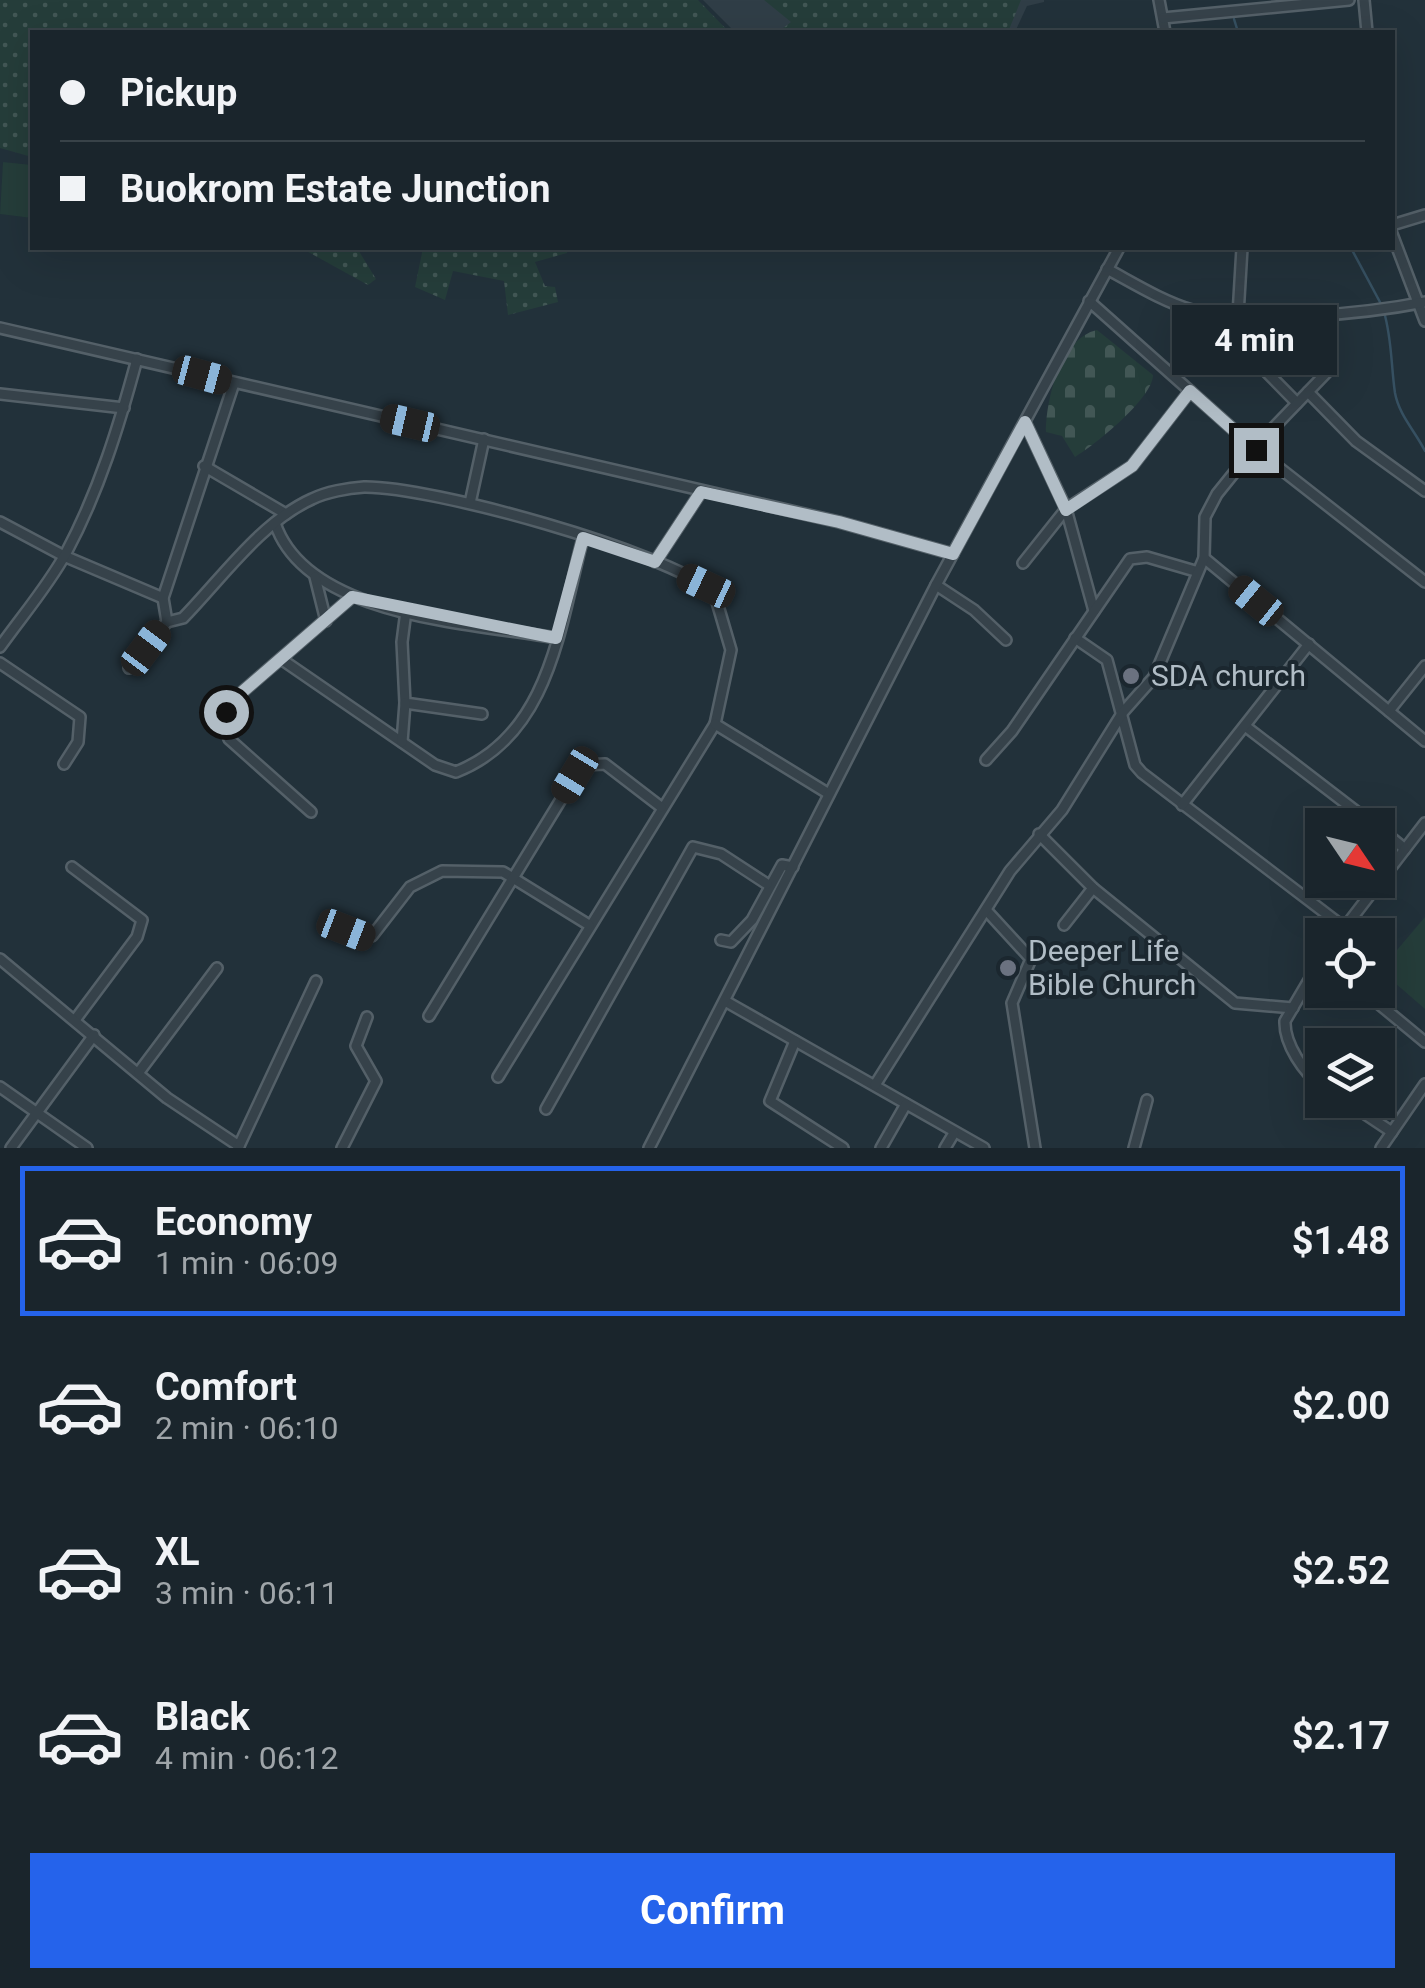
<!DOCTYPE html>
<html lang="en">
<head>
<meta charset="utf-8">
<style>
	body { margin:0; font-family:Roboto,sans-serif; background:#273138; color:#f1f3f6; height:100vh; display:flex; flex-direction:column; font-size:38px; white-space:nowrap }
	* { box-sizing:border-box; margin:0 }
	p { font-size:32px; color:#9fa5a9 }
	.icon { flex:none; width:55px; height:55px; fill:none; stroke:currentColor; stroke-width:2; stroke-linecap:round; stroke-linejoin:round }
	.map { position:relative; height:1148px; overflow:hidden }
	.side { display:flex; flex-direction:column; background:#1a252c; flex:1 }
	.side>* { flex:none }
	.banner { position:absolute; left:30px; top:30px; width:1365px; height:220px; border-radius:0px; box-shadow:0 10px 40px #0002,0 0 0 2px #384248; display:grid; align-content:center; height:220px; padding:0 30px; background:#1a252c }
	.needle { width:65px; rotate:125deg }
	.tools { position:absolute; left:1305px; top:808px; display:grid; gap:20px }
	.tools a { display:grid; place-items:center; width:90px; height:90px; border-radius:0px; background:#1a252c; box-shadow:0 10px 40px #0002,0 0 0 2px #384248; font-size:50px }
	.end { position:absolute; width:45px; height:45px; margin:-22px; border:12px solid #b1bdc6; background:#111; box-shadow:0 0 0 5px #111 }
	.from { border-radius:50% }
	.bubble { position:absolute; height:70px; border-radius:0px; background:#1a252c; box-shadow:0 10px 40px #0002,0 0 0 2px #384248; font-size:32px; font-weight:700; line-height:70px; text-align:center }
	.car { position:absolute; width:30px; height:60px; margin:-30px -15px; border-radius:12px; box-shadow:0 0 8px 2px #0007; background:linear-gradient(#222 24%,#8ab4d8 0 40%,#222 0 76%,#8ab4d8 0 86%,#222 0) }
	.banner b { display:flex; align-items:center; gap:35px; height:95px; font-size:38px }
	.banner b+b { border-top:2px solid #384248 }
	.banner i { width:25px; height:25px; background:#f1f3f6 }
	ul { padding:18px 0 0; list-style:none }
	li { display:flex; align-items:center; gap:30px; height:150px; margin:0 20px 15px; padding:0 10px; border:5px solid transparent; border-radius:0px }
	li div { flex:1 }
	li b { display:block; font-size:38px }
	li em { font-style:normal; font-weight:700 }
	li.active { border-color:#2563eb }
	li>.icon { width:90px; height:90px; stroke-width:1.5 }
	.cta { display:flex; gap:20px; margin-top:auto; padding:20px 30px }
	.cta a { flex:1; height:115px; border-radius:0px; background:#2563eb; color:#fff; font-size:40px; font-weight:700; line-height:115px; text-align:center }
	.map>svg:first-child { display:block }
</style>
</head>
<body>
<div class="map">
<svg width="1425" height="1148" viewBox="0 0 1425 1148">
	<defs>
		<pattern id="green-dots" width="8" height="8" patternUnits="userSpaceOnUse" patternTransform="scale(2.5)"><rect width="8" height="8" fill="#253d3a"/><path d="M2 2h.1M6 6h.1" fill="none" stroke="#425755" stroke-width="1.8" stroke-linecap="round"/></pattern>
		<pattern id="cemetery-stones" width="16" height="16" patternUnits="userSpaceOnUse" patternTransform="scale(2.5)"><rect width="16" height="16" fill="#253d3a"/><path d="M2 7V4a2 2 0 0 1 4 0v3zM10 15v-3a2 2 0 0 1 4 0v3z" fill="#425755"/></pattern>
	</defs>
	<rect width="100%" height="100%" fill="#22313a"/>
	<polygon fill="#303e47" points="703,0 1044,0 1044,2 1027,6 1015,32 735,32"/>
	<g fill="url(#green-dots)">
		<polygon points="0,0 698,0 729,32 32,32 32,157 0,148"/>
		<polygon points="764,0 1021,0 1008,32 778,32 791,22"/>
		<polygon points="301,248 357,248 376,279 368,285"/>
		<polygon points="423,248 568,248 567,253 535,262 545,286 555,287 558,302 508,315 504,281 453,271 445,300 415,287"/>
	</g>
	<path fill="url(#cemetery-stones)" d="M1097,330L1153,375C1153,398 1095,445 1075,457L1062,436L1046,432C1046,401 1060,338 1097,330Z"/>
	<g fill="#253d3a">
		<polygon points="3,162 32,165 32,218 0,214"/>
		<polygon points="1425,917 1425,1009 1380,970"/>
	</g>
	<g fill="none" stroke-linecap="round" stroke-linejoin="round">
		<g stroke="#365061" stroke-width="2.5">
			<polyline points="1234,19 1238,32"/>
			<polyline points="1351,248 1381,304"/>
			<path d="M1384,312C1392,339 1391,366 1395,393C1399,415 1415,431 1425,451"/>
		</g>
		<defs>
			<g id="minor">
				<polyline points="1159,0 1165,32"/>
				<polyline points="1364,0 1367,32"/>
				<polyline points="1163,18 1349,0"/>
				<polyline points="1392,225 1425,215"/>
				<polyline points="1392,234 1425,321"/>
				<path d="M1107,269C1135,284 1162,301 1192,310C1246,326 1369,313 1425,302"/>
				<polyline points="1089,301 1254,448 1425,582"/>
				<polyline points="1238,315 1242,248"/>
				<polyline points="0,328 839,522 953,554"/>
				<polyline points="1232,337 1297,403"/>
				<polyline points="1308,392 1356,441 1425,491"/>
				<polyline points="0,394 124,408"/>
				<polyline points="1025,422 1066,509 1094,611"/>
				<polyline points="204,466 286,514"/>
				<polyline points="470,503 484,439"/>
				<polyline points="0,522 64,556 163,598"/>
				<path d="M275,523C306,617 471,623 556,638"/>
				<polyline points="1204,558 1425,741"/>
				<polyline points="655,562 701,492"/>
				<polyline points="1023,563 1066,509 1132,466 1190,391"/>
				<polyline points="315,577 326,621"/>
				<polyline points="936,585 974,610 1006,640"/>
				<polyline points="406,611 402,642 405,703 482,714"/>
				<polyline points="167,622 163,598 234,383"/>
				<polyline points="1075,638 1107,660 1135,765 1142,773 1345,928"/>
				<path d="M0,647C22,616 48,586 66,553C99,491 119,426 137,359"/>
				<path d="M281,659L435,765L456,772C551,735 560,623 583,538"/>
				<polyline points="0,663 80,717 78,742 64,764"/>
				<path d="M129,668L167,622L183,618C222,578 261,522 312,499C326,492 348,488 364,487C431,486 664,551 714,592L731,650L715,724L498,1077"/>
				<polyline points="1389,711 1425,666"/>
				<polyline points="715,724 829,794"/>
				<polyline points="1245,726 1374,825"/>
				<polyline points="402,742 405,703"/>
				<polyline points="986,760 1012,731 1130,559 1147,557 1195,571"/>
				<polyline points="1182,805 1309,644"/>
				<polyline points="311,812 229,739 224,724 233,700 352,597"/>
				<polyline points="1378,827 1405,849"/>
				<polyline points="1039,834 1093,888 1235,1003 1293,1008"/>
				<polyline points="72,867 142,920 137,937 75,1020"/>
				<polyline points="986,910 1031,959 1012,1003 1035,1148"/>
				<polyline points="1064,925 1093,888"/>
				<polyline points="346,930 372,936 410,887 442,871 503,872 589,925"/>
				<polyline points="1339,935 1425,823"/>
				<polyline points="721,940 731,942 752,920 782,865 793,867"/>
				<path d="M1322,958L1285,1021C1284,1044 1304,1073 1322,1086"/>
				<polyline points="0,959 167,1098 239,1146"/>
				<polyline points="1362,990 1425,1042"/>
				<polyline points="725,1001 984,1148"/>
				<polyline points="429,1016 582,765 605,764 661,807"/>
				<polyline points="795,1041 770,1101 843,1148"/>
				<polyline points="139,1072 217,968"/>
				<polyline points="875,1085 1010,871 1062,810 1123,712 1154,677 1204,558 1205,517 1217,494 1254,448 1331,368 1327,312"/>
				<polyline points="0,1087 87,1148"/>
				<polyline points="1344,1100 1392,1132"/>
				<polyline points="546,1109 693,847 721,854 767,884"/>
				<polyline points="11,1148 94,1035"/>
				<polyline points="238,1148 316,981"/>
				<polyline points="342,1148 376,1081 356,1046 367,1017"/>
				<polyline points="649,1148 936,585 1119,248"/>
				<polyline points="881,1148 906,1104"/>
				<polyline points="945,1148 954,1133"/>
				<polyline points="1134,1148 1147,1100"/>
				<polyline points="1381,1148 1425,1084"/>
			</g>
		</defs>
		<use href="#minor" stroke="#546068" stroke-width="14"/>
		<use href="#minor" stroke="#36424a" stroke-width="9"/>
	</g>
	<g fill="none" stroke-linecap="round" stroke-linejoin="round">
		<polyline stroke="#b1bdc6" stroke-width="12" points="226,712 233,700 352,597 556,638 583,538 655,562 701,492 839,522 953,554 1025,422 1066,510 1132,466 1190,391 1256,450"/>
	</g>
	<g fill="#6b7280" stroke="#1b272f" stroke-width="4">
		<circle cx="1131" cy="676" r="10"/>
		<circle cx="1008" cy="968" r="10"/>
	</g>
	<g text-anchor="middle" stroke-width="8" stroke-linejoin="round" paint-order="stroke">
		<g font-size="30" fill="#b1bdc6" stroke="#1b272f" text-anchor="start">
			<text x="1151" y="686">SDA church</text>
			<text x="1028" y="961">Deeper Life<tspan x="1028" dy="34">Bible Church</tspan></text>
		</g>
	</g>
</svg>
<div class="tools">
<a><svg class="needle" viewBox="-14 -14 28 28"><path d="M0-13l5 13h-10z" fill="#e53935"/><path d="M0 13l5-13h-10z" fill="#9fa5a9"/></svg></a>
<a><svg class="icon" aria-label="locate" viewBox="0 0 24 24"><circle cx="12" cy="12" r="6"/><path d="M12 2v4M12 18v4M2 12h4M18 12h4"/></svg></a>
<a><svg class="icon" aria-label="layers" viewBox="0 0 24 24"><path d="M12 4l9 5-9 5-9-5zM3 14l9 5 9-5"/></svg></a>
</div>
<i class="end from" style="left:226px;top:712px"></i>
<i class="end" style="left:1256px;top:450px"></i>
<div class="bubble" style="left:1172px;top:305px;width:165px">4 min</div>
<i class="car" style="left:202px;top:375px;rotate:105deg"></i>
<i class="car" style="left:410px;top:423px;rotate:283deg"></i>
<i class="car" style="left:706px;top:586px;rotate:295deg"></i>
<i class="car" style="left:1256px;top:601px;rotate:309deg"></i>
<i class="car" style="left:146px;top:648px;rotate:37deg"></i>
<i class="car" style="left:575px;top:775px;rotate:211deg"></i>
<i class="car" style="left:346px;top:930px;rotate:111deg"></i>
<div class="banner">
<b><i class="from"></i>Pickup</b>
<b><i></i>Buokrom Estate Junction</b>
</div>
</div>
<section class="side">
<ul>
<li class="active"><svg class="icon" aria-label="car" viewBox="0 0 24 24"><path d="M5 17H2v-5l4-1 3-4h7l3 4 3 1v5h-3M9 17h6M6 11h13"/><circle cx="7" cy="17" r="2"/><circle cx="17" cy="17" r="2"/></svg><div><b>Economy</b><p>1 min · 06:09</p></div><em>$1.48</em></li>
<li><svg class="icon" aria-label="car" viewBox="0 0 24 24"><path d="M5 17H2v-5l4-1 3-4h7l3 4 3 1v5h-3M9 17h6M6 11h13"/><circle cx="7" cy="17" r="2"/><circle cx="17" cy="17" r="2"/></svg><div><b>Comfort</b><p>2 min · 06:10</p></div><em>$2.00</em></li>
<li><svg class="icon" aria-label="car" viewBox="0 0 24 24"><path d="M5 17H2v-5l4-1 3-4h7l3 4 3 1v5h-3M9 17h6M6 11h13"/><circle cx="7" cy="17" r="2"/><circle cx="17" cy="17" r="2"/></svg><div><b>XL</b><p>3 min · 06:11</p></div><em>$2.52</em></li>
<li><svg class="icon" aria-label="car" viewBox="0 0 24 24"><path d="M5 17H2v-5l4-1 3-4h7l3 4 3 1v5h-3M9 17h6M6 11h13"/><circle cx="7" cy="17" r="2"/><circle cx="17" cy="17" r="2"/></svg><div><b>Black</b><p>4 min · 06:12</p></div><em>$2.17</em></li>
</ul>
<div class="cta"><a>Confirm</a></div>
</section>
</body>
</html>
